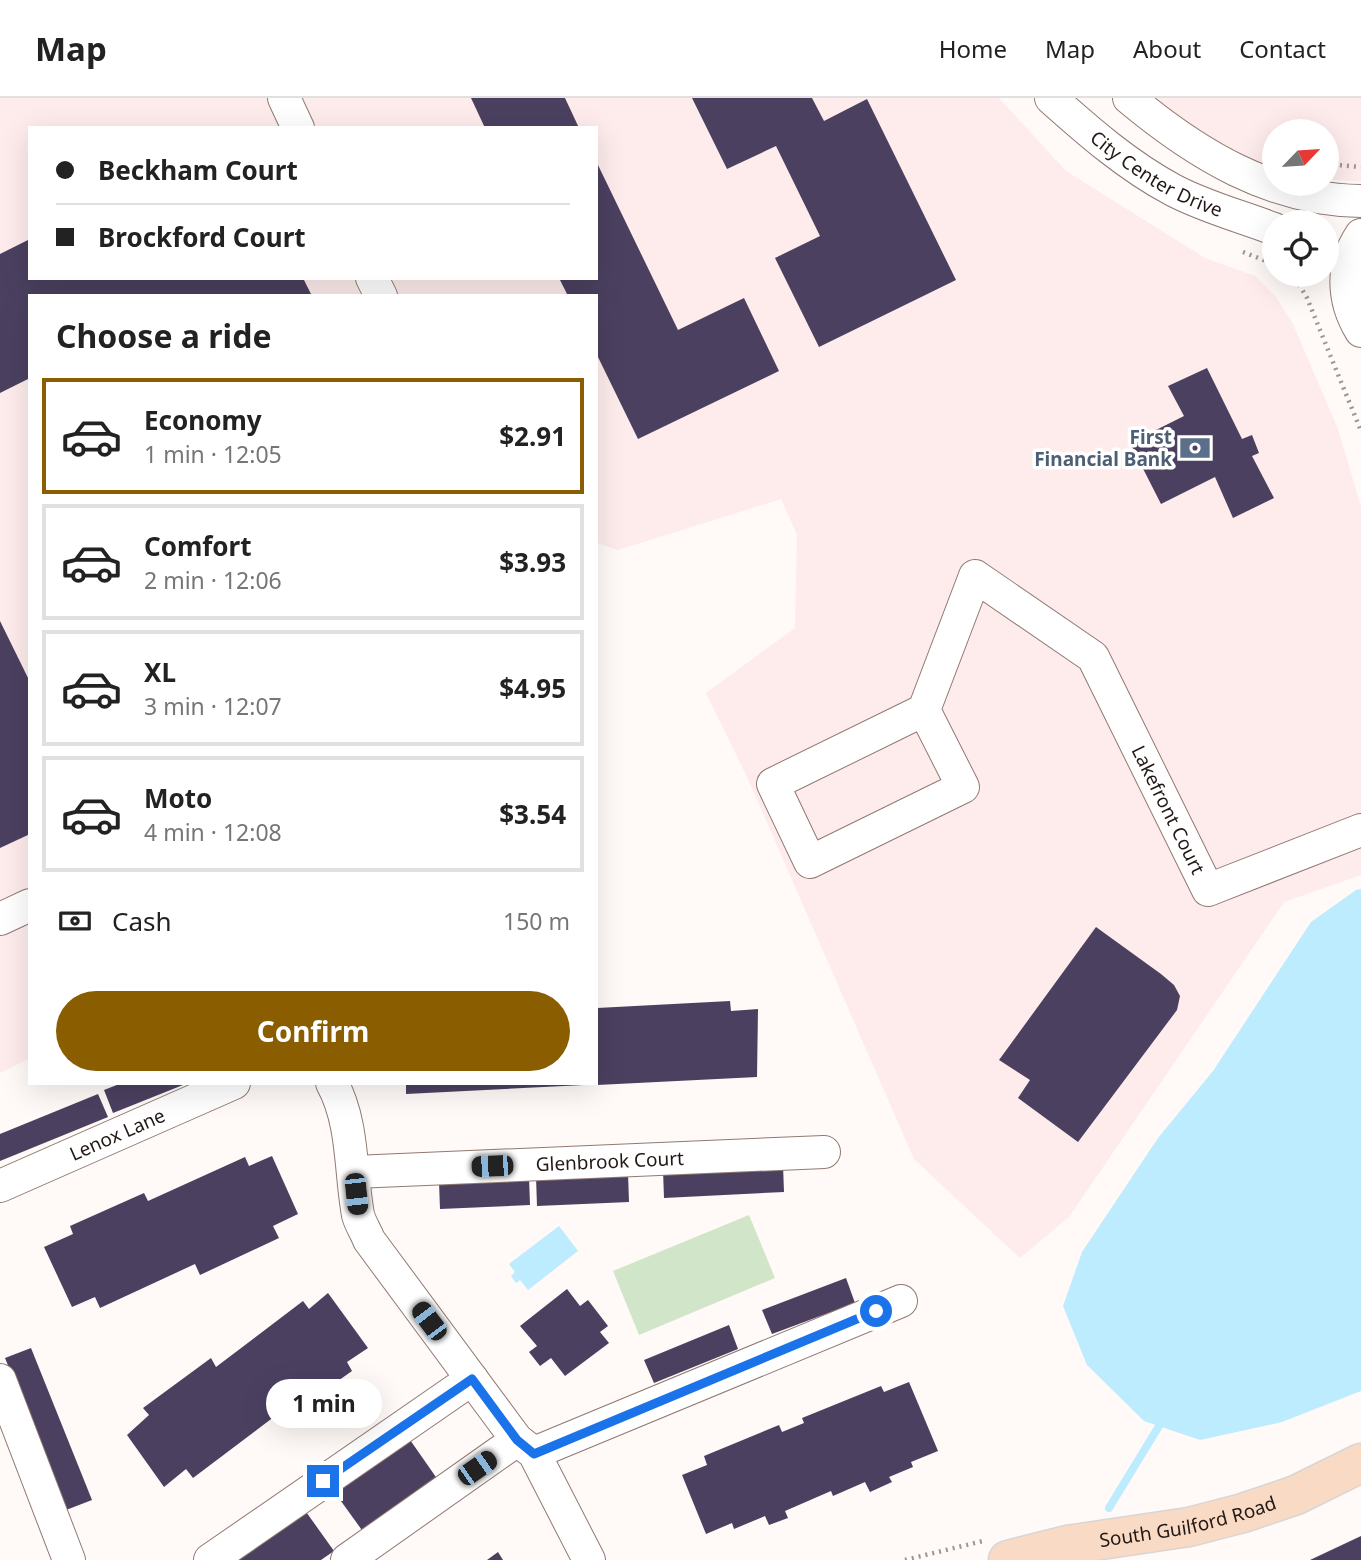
<!DOCTYPE html>
<html lang="en">
<head>
<meta charset="utf-8">
<style>
	body { margin:0; font-family:"Noto Sans",sans-serif; background:#f2f2f2; color:#222; height:100vh; display:flex; flex-direction:column; font-size:26px; white-space:nowrap }
	* { box-sizing:border-box; margin:0 }
	p { font-size:23px; color:#767676 }
	.icon { flex:none; width:38px; height:38px; fill:none; stroke:currentColor; stroke-width:2; stroke-linecap:round; stroke-linejoin:round }
	.map { position:relative; flex:1; overflow:hidden }
	.drawer { position:absolute; left:28px; top:196px; width:570px; height:791px; display:flex; flex-direction:column; background:#fff; border-radius:0px; box-shadow:0 7px 28px #0002 }
	.drawer>* { flex:none }
	.guide { position:absolute; left:28px; top:28px; width:570px; height:154px; border-radius:0px; box-shadow:0 7px 28px #0002; display:grid; align-content:center; height:154px; padding:0 28px; background:#fff }
	.needle { width:46px; rotate:65deg }
	.tools { position:absolute; left:1262px; top:21px; display:grid; gap:14px }
	.tools a { display:grid; place-items:center; width:77px; height:77px; border-radius:50%; background:#fff; box-shadow:0 7px 28px #0002; font-size:35px }
	.end { position:absolute; width:32px; height:32px; margin:-16px; border:9px solid #1a73e8; background:#fff; box-shadow:0 0 0 4px #fff }
	.from { border-radius:50% }
	.bubble { position:absolute; height:49px; border-radius:24px; background:#fff; box-shadow:0 7px 28px #0002; font-size:23px; font-weight:700; line-height:49px; text-align:center }
	.car { position:absolute; width:21px; height:42px; margin:-21px -10px; border-radius:9px; box-shadow:0 0 5px 2px #0007; background:linear-gradient(#222 24%,#8ab4d8 0 40%,#222 0 76%,#8ab4d8 0 86%,#222 0) }
	.guide b { display:flex; align-items:center; gap:24px; height:66px; font-size:26px }
	.guide b+b { border-top:2px solid #e0e0e0 }
	.guide i { width:18px; height:18px; background:#222 }
	ul { padding:0; list-style:none }
	li { display:flex; align-items:center; gap:21px; height:116px; margin:0 14px 10px; padding:0 14px; border:4px solid #e0e0e0; border-radius:0px }
	li div { flex:1 }
	li b { display:block; font-size:26px }
	li em { font-style:normal; font-weight:700 }
	li.on { border-color:#895d00 }
	li>.icon { width:63px; height:63px; stroke-width:1.5 }
	h2 { padding:0 28px; font-size:32px; line-height:84px }
	.pay { display:flex; align-items:center; gap:18px; height:77px; padding:0 28px; font-size:26px }
	.pay p { margin-inline-start:auto }
	.cta { display:flex; gap:14px; margin-top:auto; padding:14px 28px }
	.cta a { flex:1; height:80px; border-radius:42px; background:#895d00; color:#fff; font-size:28px; font-weight:700; line-height:80px; text-align:center }
	header { display:flex; align-items:center; gap:42px; box-sizing:border-box; height:98px; padding:0 35px; background:#fff; border-bottom:2px solid #e0e0e0 }
	header strong { font-size:33px }
	nav { display:flex; gap:38px; margin-inline-start:auto; font-size:24px }
	.map>svg:first-child { display:block }
</style>
</head>
<body>
<header>
<strong>Map</strong>
<nav><a>Home</a><a>Map</a><a>About</a><a>Contact</a></nav>
</header>
<div class="map">
<svg width="1361" height="1462" viewBox="0 0 1361 1462">
	<rect width="100%" height="100%" fill="#fff9f7"/>
	<g fill="#fdeceb" fill-rule="evenodd">
		<path d="M0,0H999L1066,73L1205,160L1255,178L1276,199L1293,226L1338,331L1361,409V777L1284,804L1069,1119L1020,1160L914,1061L748,681L706,595L795,530L797,437L781,401L618,452L597,445V198H30V960L0,975ZM30,30H597V180H30Z"/>
		<polygon points="1144,0 1361,0 1361,84 1327,81 1326,33 1274,33 1274,75 1243,68"/>
	</g>
	<polygon fill="#d1e6c8" points="749,1117 775,1180 639,1237 613,1173"/>
	<g fill="#bdecfe">
		<polygon points="1361,791 1361,1293 1282,1324 1200,1342 1144,1323 1087,1267 1063,1208 1082,1154 1158,1040 1213,973 1311,824 1356,792"/>
		<polygon points="559,1128 578,1153 528,1192 520,1182 516,1185 511,1178 515,1174 509,1166"/>
	</g>
	<g fill="none" stroke-linecap="round" stroke-linejoin="round">
		<polyline stroke="#bdecfe" stroke-width="8" points="1109,1410 1159,1328"/>
	</g>
	<g fill="#4b4060">
		<polygon points="471,0 565,0 579,30 485,30"/>
		<polygon points="692,0 812,0 824,23 867,1 956,182 819,249 775,160 820,138 776,48 727,71"/>
		<polygon points="597,65 678,232 744,200 779,273 638,341 597,257 597,198 568,198 559,180 597,180"/>
		<polygon points="30,141 30,180 303,180 312,198 30,198 30,280 0,295 0,156"/>
		<polygon points="1207,270 1242,341 1252,337 1259,355 1252,358 1274,400 1233,420 1215,379 1161,406 1130,345 1184,318 1168,288"/>
		<polygon points="0,523 30,584 30,736 0,750"/>
		<polygon points="1096,829 1161,876 1174,887 1180,898 1177,912 1078,1044 1018,1000 1030,982 999,962"/>
		<polygon points="730,903 731,913 758,911 757,979 597,987 597,910"/>
		<polygon points="122,985 188,985 113,1015 104,992"/>
		<polygon points="406,985 584,985 584,987 406,996"/>
		<polygon points="98,996 108,1019 0,1063 0,1036"/>
		<polygon points="272,1058 298,1116 273,1128 279,1140 200,1177 195,1166 100,1210 95,1199 72,1209 44,1149 73,1136 70,1128 144,1095 148,1103 245,1059 249,1068"/>
		<polygon points="783,1067 784,1094 664,1100 663,1072"/>
		<polygon points="628,1075 629,1104 537,1108 536,1079"/>
		<polygon points="529,1079 530,1107 440,1111 439,1084"/>
		<polygon points="846,1180 855,1205 772,1236 762,1212"/>
		<polygon points="567,1191 580,1208 588,1202 608,1228 600,1234 609,1245 565,1278 551,1260 540,1268 529,1254 537,1248 520,1228"/>
		<polygon points="328,1195 368,1250 347,1264 352,1273 284,1321 279,1315 193,1380 186,1371 164,1389 127,1337 149,1317 143,1310 211,1260 216,1269 303,1203 309,1211"/>
		<polygon points="729,1227 738,1251 654,1285 644,1262"/>
		<polygon points="31,1250 92,1402 66,1412 5,1260"/>
		<polygon points="909,1284 938,1353 911,1364 913,1369 889,1379 892,1384 870,1394 865,1384 833,1398 831,1393 785,1413 788,1420 769,1427 765,1418 734,1431 732,1425 706,1436 682,1377 707,1367 704,1358 779,1327 782,1334 804,1325 802,1320 881,1288 884,1294"/>
		<polygon points="408,1339 438,1382 364,1435 333,1392"/>
		<polygon points="304,1411 334,1453 321,1462 234,1462"/>
		<polygon points="1361,1438 1361,1462 1310,1462"/>
		<polygon points="498,1454 503,1462 487,1462"/>
	</g>
	<g fill="none" stroke-linecap="round" stroke-linejoin="round">
		<defs>
			<g id="minor">
				<polyline points="284,0 298,30"/>
				<path id="s1" d="M1051,0C1089,34 1128,68 1173,92C1205,109 1240,118 1274,131"/>
				<path d="M1129,0C1196,56 1271,102 1361,103"/>
				<path d="M1361,137C1341,167 1342,202 1361,233"/>
				<polyline points="372,180 381,198"/>
				<path id="s2" d="M924,612L963,689L810,764L773,686L924,612L975,478L1093,559L1208,792L1361,732"/>
				<polyline points="0,821 30,807"/>
				<path d="M332,985C354,1025 350,1074 358,1117C360,1125 366,1134 369,1142L517,1342L534,1355L589,1462"/>
				<path id="s3" d="M354,1074L824,1054"/>
				<path id="s4" d="M0,1088L234,985"/>
				<polyline points="0,1282 69,1462"/>
				<polyline points="534,1355 901,1203"/>
				<polyline points="210,1462 472,1281"/>
				<polyline points="347,1462 517,1342"/>
			</g>
			<g id="major">
				<path id="s5" d="M1008,1462L1067,1447L1189,1429L1243,1415L1296,1397L1361,1365"/>
			</g>
		</defs>
		<use href="#minor" stroke="#907a71" stroke-width="34"/>
		<use href="#major" stroke="#d7d6d5" stroke-width="41"/>
		<g stroke="#9d9693" stroke-width="4.5" stroke-dasharray="2 5" stroke-linecap="butt">
			<polyline points="1326,66 1361,69"/>
			<polyline points="1243,154 1274,166"/>
			<polyline points="1289,177 1300,188 1307,200 1361,333"/>
			<polyline points="905,1462 983,1443"/>
		</g>
		<use href="#minor" stroke="#fff" stroke-width="32"/>
		<use href="#major" stroke="#f9dac5" stroke-width="38"/>
	</g>
	<g fill="none" stroke-linecap="round" stroke-linejoin="round">
		<polyline stroke="#1a73e8" stroke-width="9" points="323,1383 472,1281 517,1342 534,1356 876,1213"/>
	</g>
	<defs>
		<symbol id="bank-bare" viewBox="-9 -9 18 18"><path d="M-6-4H6V4H-6ZM0-2.3a2.3 2.3 0 1 0 0 4.6a2.3 2.3 0 1 0 0-4.6Z" fill="#5c6f8a" stroke="#fff" stroke-width="2.5" paint-order="stroke"/></symbol>
	</defs>
	<g fill-rule="evenodd">
		<use href="#bank-bare" x="1173" y="328" width="44" height="44"/>
	</g>
	<g text-anchor="middle" stroke-width="7" stroke-linejoin="round" paint-order="stroke">
		<g font-size="19" fill="#221916" stroke="#fff">
			<text dy="7" stroke="none"><textPath href="#s1" startOffset="131">City Center Drive</textPath></text>
			<text dy="7" stroke="none"><textPath href="#s2" startOffset="968">Lakefront Court</textPath></text>
			<text dy="7" stroke="none"><textPath href="#s4" startOffset="128">Lenox Lane</textPath></text>
			<text dy="7" stroke="none"><textPath href="#s3" startOffset="256">Glenbrook Court</textPath></text>
			<text dy="7" stroke="none"><textPath href="#s5" startOffset="184">South Guilford Road</textPath></text>
		</g>
		<g font-size="19" font-weight="bold" fill="#4e5e75" stroke="#fff" text-anchor="end">
			<text x="1172" y="346">First<tspan x="1172" dy="22">Financial Bank</tspan></text>
		</g>
	</g>
</svg>
<div class="tools">
<a><svg class="needle" viewBox="-14 -14 28 28"><path d="M0-13l5 13h-10z" fill="#e53935"/><path d="M0 13l5-13h-10z" fill="#767676"/></svg></a>
<a><svg class="icon" aria-label="locate" viewBox="0 0 24 24"><circle cx="12" cy="12" r="6"/><path d="M12 2v4M12 18v4M2 12h4M18 12h4"/></svg></a>
</div>
<i class="end from" style="left:876px;top:1213px"></i>
<i class="end" style="left:323px;top:1383px"></i>
<div class="bubble" style="left:266px;top:1281px;width:116px">1 min</div>
<i class="car" style="left:492px;top:1068px;rotate:268deg"></i>
<i class="car" style="left:356px;top:1096px;rotate:174deg"></i>
<i class="car" style="left:429px;top:1223px;rotate:323deg"></i>
<i class="car" style="left:477px;top:1370px;rotate:55deg"></i>
<div class="guide">
<b><i class="from"></i>Beckham Court</b>
<b><i></i>Brockford Court</b>
</div>
<section class="drawer">
<h2>Choose a ride</h2>
<ul>
<li class="on"><svg class="icon" aria-label="car" viewBox="0 0 24 24"><path d="M5 17H2v-5l4-1 3-4h7l3 4 3 1v5h-3M9 17h6M6 11h13"/><circle cx="7" cy="17" r="2"/><circle cx="17" cy="17" r="2"/></svg><div><b>Economy</b><p>1 min · 12:05</p></div><em>$2.91</em></li>
<li><svg class="icon" aria-label="car" viewBox="0 0 24 24"><path d="M5 17H2v-5l4-1 3-4h7l3 4 3 1v5h-3M9 17h6M6 11h13"/><circle cx="7" cy="17" r="2"/><circle cx="17" cy="17" r="2"/></svg><div><b>Comfort</b><p>2 min · 12:06</p></div><em>$3.93</em></li>
<li><svg class="icon" aria-label="car" viewBox="0 0 24 24"><path d="M5 17H2v-5l4-1 3-4h7l3 4 3 1v5h-3M9 17h6M6 11h13"/><circle cx="7" cy="17" r="2"/><circle cx="17" cy="17" r="2"/></svg><div><b>XL</b><p>3 min · 12:07</p></div><em>$4.95</em></li>
<li><svg class="icon" aria-label="car" viewBox="0 0 24 24"><path d="M5 17H2v-5l4-1 3-4h7l3 4 3 1v5h-3M9 17h6M6 11h13"/><circle cx="7" cy="17" r="2"/><circle cx="17" cy="17" r="2"/></svg><div><b>Moto</b><p>4 min · 12:08</p></div><em>$3.54</em></li>
</ul>
<div class="pay"><svg class="icon" aria-label="cash" viewBox="0 0 24 24"><path d="M3 7h18v10H3z"/><circle cx="12" cy="12" r="2"/></svg>Cash<p>150 m</p></div>
<div class="cta"><a>Confirm</a></div>
</section>
</div>
</body>
</html>
